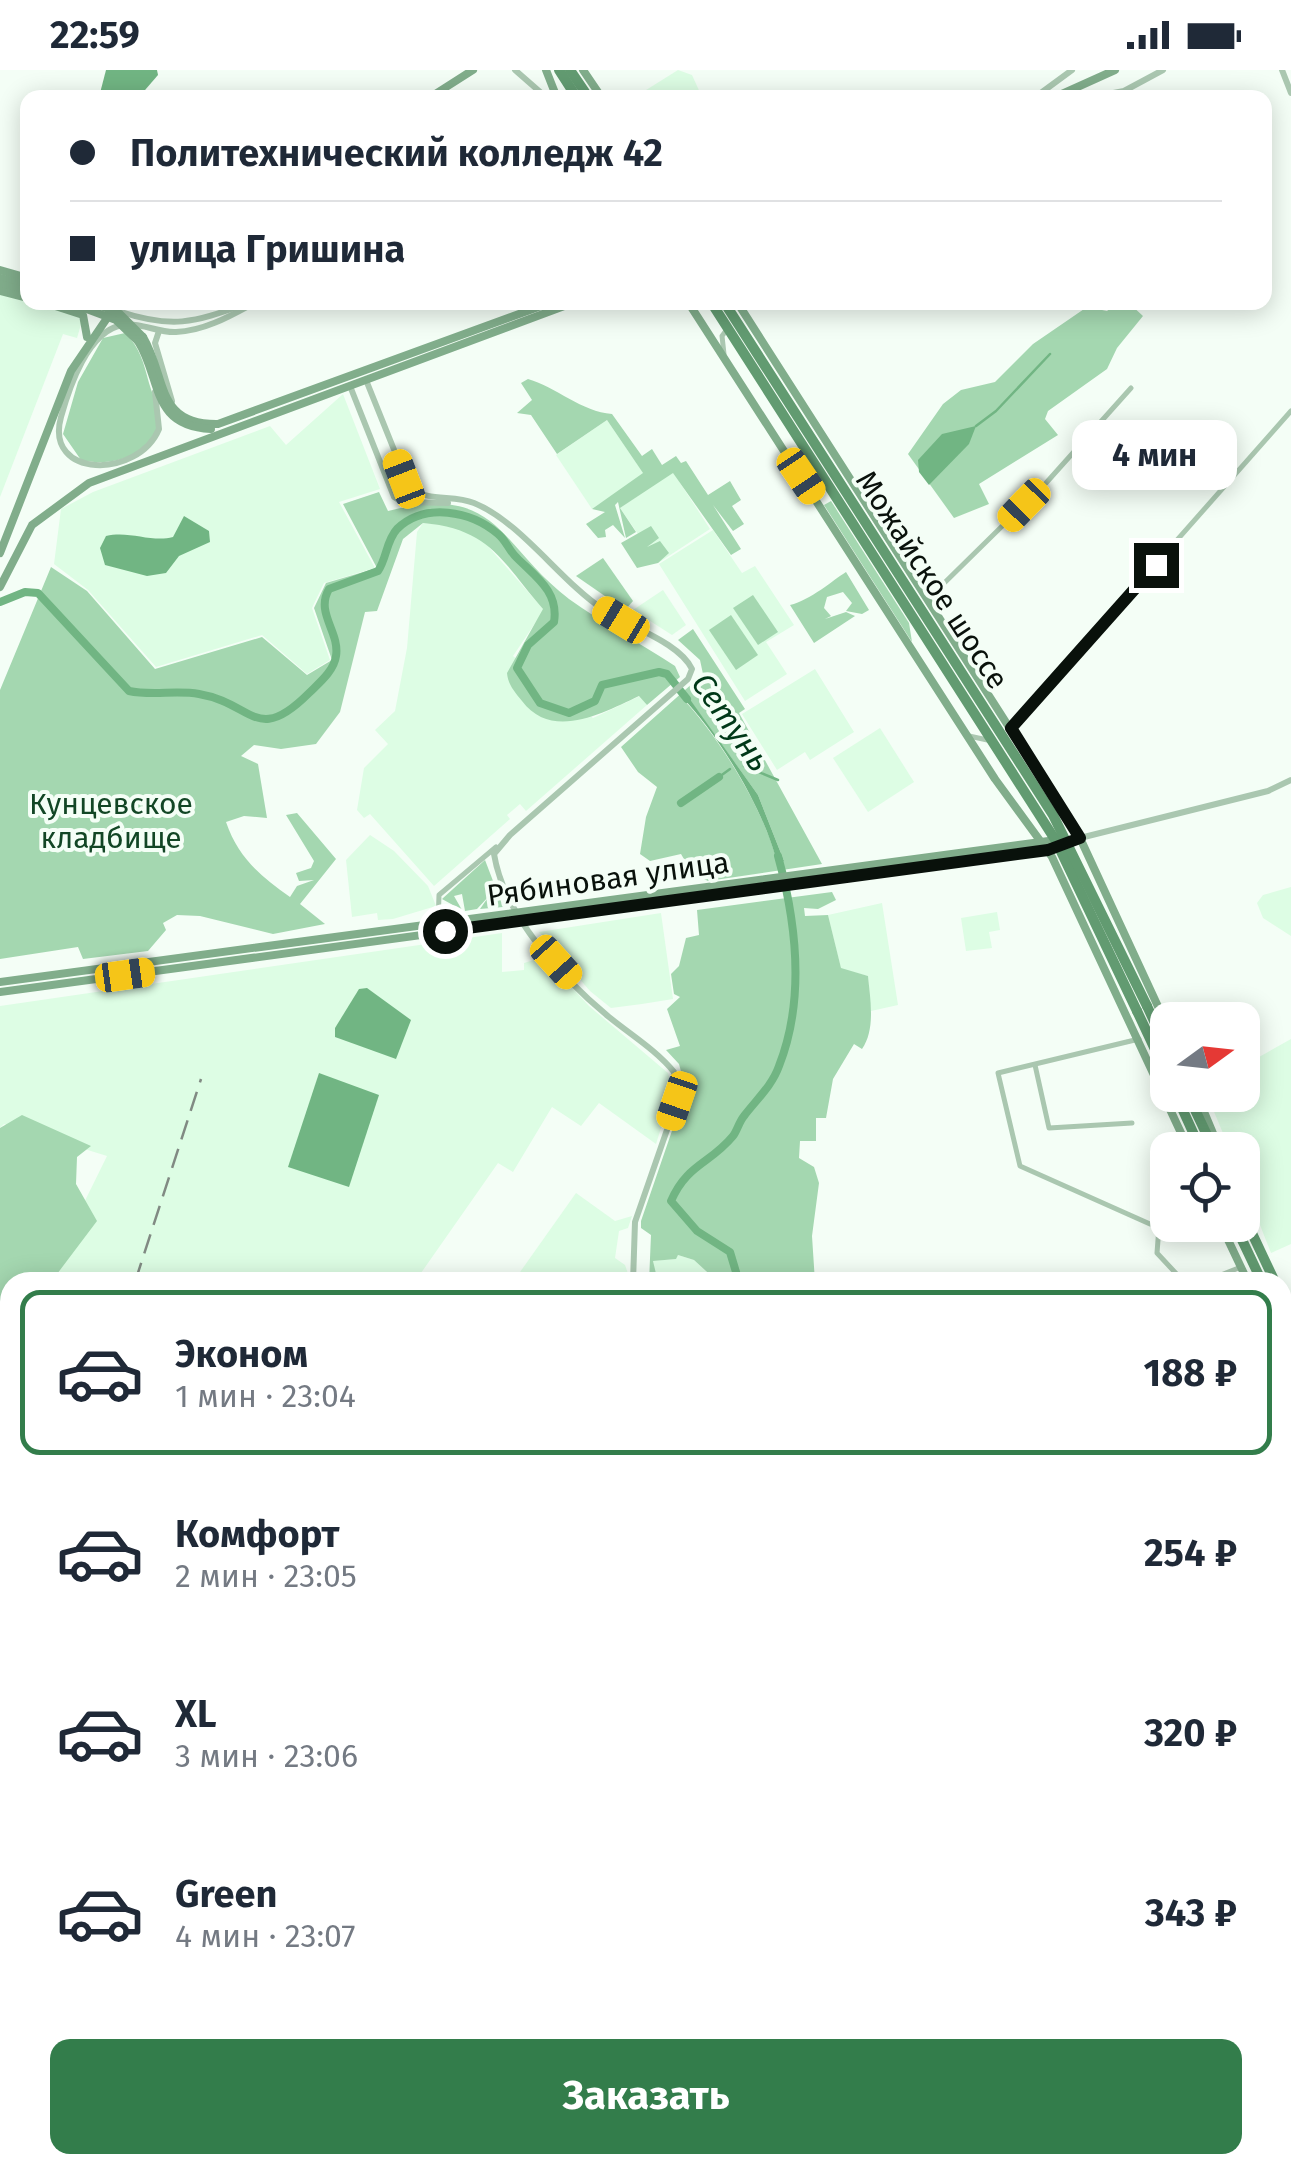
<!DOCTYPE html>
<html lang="ru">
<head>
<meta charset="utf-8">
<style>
	body { margin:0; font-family:"Fira Sans",sans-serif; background:#f6f6f7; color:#1f2937; height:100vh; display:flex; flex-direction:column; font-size:38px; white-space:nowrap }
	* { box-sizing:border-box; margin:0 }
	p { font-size:32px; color:#747a83 }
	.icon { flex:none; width:55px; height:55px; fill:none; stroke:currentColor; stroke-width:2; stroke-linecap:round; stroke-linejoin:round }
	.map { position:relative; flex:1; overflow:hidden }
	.side { position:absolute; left:0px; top:1202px; width:1292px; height:902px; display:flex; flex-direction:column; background:#fff; border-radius:30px 30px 0 0; box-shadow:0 5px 25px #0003 }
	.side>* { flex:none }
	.top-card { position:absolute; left:20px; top:20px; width:1252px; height:220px; border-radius:20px; box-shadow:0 5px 25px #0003; display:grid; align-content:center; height:220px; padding:0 50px; background:#fff }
	.needle { width:65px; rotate:75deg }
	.fabs { position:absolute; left:1150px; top:932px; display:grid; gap:20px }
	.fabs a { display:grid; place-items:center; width:110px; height:110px; border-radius:20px; background:#fff; box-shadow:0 5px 25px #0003; font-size:50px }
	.end { position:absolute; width:45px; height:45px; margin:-22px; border:12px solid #09110b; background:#fff; box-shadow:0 0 0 5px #fff }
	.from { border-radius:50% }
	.bubble { position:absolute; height:70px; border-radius:20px; background:#fff; box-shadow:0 5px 25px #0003; font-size:32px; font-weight:700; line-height:70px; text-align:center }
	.car { position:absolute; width:30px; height:60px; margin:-30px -15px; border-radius:12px; box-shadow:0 0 8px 2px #0007; background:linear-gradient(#f5c518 24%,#345 0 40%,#f5c518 0 76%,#345 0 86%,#f5c518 0) }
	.top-card b { display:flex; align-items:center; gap:35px; height:95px; font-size:38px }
	.top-card b+b { border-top:2px solid #e0e1e3 }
	.top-card i { width:25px; height:25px; background:#1f2937 }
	ul { padding:18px 0 0; list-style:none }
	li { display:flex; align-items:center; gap:30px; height:165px; margin:0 20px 15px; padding:0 30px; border:5px solid transparent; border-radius:20px }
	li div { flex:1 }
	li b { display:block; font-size:38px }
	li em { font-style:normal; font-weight:700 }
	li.active { border-color:#337d4b }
	li>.icon { width:90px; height:90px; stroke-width:1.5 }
	.cta { display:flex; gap:20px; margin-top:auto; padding:20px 50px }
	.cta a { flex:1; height:115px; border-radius:20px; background:#337d4b; color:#fff; font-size:40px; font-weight:700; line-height:115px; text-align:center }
	.status { display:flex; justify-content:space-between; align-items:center; height:70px; padding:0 50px; background:#fff; direction:ltr }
	.status svg { height:28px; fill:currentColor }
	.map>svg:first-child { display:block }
</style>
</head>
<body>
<div class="status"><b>22:59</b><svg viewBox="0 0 49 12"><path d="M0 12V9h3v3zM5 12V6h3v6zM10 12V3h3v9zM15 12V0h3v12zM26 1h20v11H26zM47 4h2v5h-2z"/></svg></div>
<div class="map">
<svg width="1291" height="2104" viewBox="0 0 1291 2104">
	<rect width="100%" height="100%" fill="#f4fef6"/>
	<g fill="#ddfde4">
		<polygon points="678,0 692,5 702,27 635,27"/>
		<polygon points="0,223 80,246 82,251 77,268 63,264 0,427"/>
		<polygon points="343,324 380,419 339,432 375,498 324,513 312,538 330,590 307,604 262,565 156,597 88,520 54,494 61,439 93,422 270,356 286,375"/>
		<polygon points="607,350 644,404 592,439 556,385"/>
		<polygon points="673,402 710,459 658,493 620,438"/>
		<polygon points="423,453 452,456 479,466 544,540 513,586 593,648 640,626 647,635 526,741 520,734 507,745 510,749 434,816 370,744 364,748 357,740 364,698 388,674 375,660 395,641 407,578 417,462"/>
		<polygon points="713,460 742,503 755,496 794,555 766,572 787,604 745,631 659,494"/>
		<polygon points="663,520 686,555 672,565 633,540"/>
		<polygon points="815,599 854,662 810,690 805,682 777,700 742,644"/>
		<polygon points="880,658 914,712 868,742 833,688"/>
		<polygon points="370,765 394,781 428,816 436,836 393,849 378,850 377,843 352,847 346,790"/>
		<polygon points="1291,817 1291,866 1263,848 1257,833 1263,825"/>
		<polygon points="882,833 898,935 871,941 868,906 841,899 828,845"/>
		<polygon points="997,842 1000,860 989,862 992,878 966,881 961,848"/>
		<polygon points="661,843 673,929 642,934 611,938 590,921 539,862"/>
		<polygon points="502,863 502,902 524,900 524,893 544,887 589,936 668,1003 673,1020 656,1074 599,1033 581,1056 552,1037 513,1102 498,1093 421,1203 433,1212 45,1212 107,1086 4,1054 0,1058 0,936"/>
		<polygon points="1291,969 1291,1174 1271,1183 1243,1112 1242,1080 1230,1080 1207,1025 1242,1025 1243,996"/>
		<polygon points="576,1123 615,1151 632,1146 628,1158 619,1161 615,1188 625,1195 631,1212 513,1212"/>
		<polygon points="678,1185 694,1190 718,1212 655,1211 653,1191 675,1189"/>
		<polygon points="10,1427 10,2095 194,2095 180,2104 0,2104 0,1431"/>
		<polygon points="217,2095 393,2095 397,2104 209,2104"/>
	</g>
	<g fill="#a4d7b0" fill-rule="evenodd">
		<polygon points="1117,233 1130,234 1143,246 1117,278 1107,299 1048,341 1045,349 1058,365 979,414 989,434 954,448 908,384 943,334 961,320 995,312 1033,274 1087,237 1107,241"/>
		<path d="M125,263C140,277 144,294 149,313C152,323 157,334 158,344C160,384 113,398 81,390L63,364L78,312L103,268Z"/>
		<path d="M528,309C556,317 582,342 612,344L642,386L652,379L662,395L676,386L681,393L686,391L708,425L730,411L741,430L732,436L744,454L733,461L713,435L741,479L731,485L673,403L620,438L636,462L626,468L618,432L615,435L625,468L613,455L605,460L606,467L598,468L586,454L605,442L592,439L643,403L607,350L557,384L531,345L517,343L532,330L521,313Z"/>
		<path d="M379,422L388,441C499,412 499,476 569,529C602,553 640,573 675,596L680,607L647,635L639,626C603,643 552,671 522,631C515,622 508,615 507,603L543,539C502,492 491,459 423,453L403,469L377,541L365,542L340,642L316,674L281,679L254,675L241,686L258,694L267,748L244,746L226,752C238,787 259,805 290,827L297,816L314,810L299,811L296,803L311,798L314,791L286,745L297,743L336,789L300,834L325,854L273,864L200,846L177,845L163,853L166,860L148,881L83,889L78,877L0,889V620L51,497L87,521L155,599L262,567L307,605L332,590L314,538L326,513L377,498L343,434Z"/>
		<polygon points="831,431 909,553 912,572 824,435"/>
		<polygon points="651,456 659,468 647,477 660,471 669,483 658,493 637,498 621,473"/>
		<polygon points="603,488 633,531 625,540 576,506"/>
		<path d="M846,502L869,540L862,544L846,541L852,533L843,522L827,527L824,538L831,546L825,549L846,542L855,546L814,573L790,535C811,530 833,510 846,502Z"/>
		<polygon points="753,525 778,562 758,575 733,538"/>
		<polygon points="731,545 758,585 736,600 709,560"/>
		<path d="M693,559L745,639L739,643L822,794L708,811L692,803L681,784L650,791L640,784L646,747L657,717L638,702L621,677L703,604L700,590L678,570ZM684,622L758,725L784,791L777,792C765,741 717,663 680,626Z"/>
		<polygon points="485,790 503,837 480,839 489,826 477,839 465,841 462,824 454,826 462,840 442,829"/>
		<path d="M832,822L836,830L818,839L804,838L805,846L828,845L841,898L868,906C870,928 876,959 862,979L854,974L833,1009L826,1048H816V1071H800L799,1088L814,1097L819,1113L812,1166L815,1212H718L694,1190L678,1185L676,1189L653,1191L658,1212H649L651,1165L641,1158V1151L686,1020L679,994L666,980L680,976L667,939L680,927L674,924L671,904L679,896L686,868L699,865L697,840Z"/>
		<polygon points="22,1045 91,1076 77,1087 76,1114 97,1151 51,1212 10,1212 10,1318 0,1327 0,1058"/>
		<polygon points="1291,1667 1291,1821 1283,1820 1282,1670"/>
	</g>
	<g fill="#71b583">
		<polygon points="106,0 157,0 158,5 139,27 99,27"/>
		<polygon points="976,356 969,374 929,415 919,402 918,390 942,364"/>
		<path d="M184,446L209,461L210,472L179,486L166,503L147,506L105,495L100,478L106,466C129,460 152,473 173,467Z"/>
		<path d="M684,621L758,725L784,791L777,793C765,741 718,663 680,625Z"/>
		<polygon points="367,918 411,950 396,989 335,967 335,958 359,919"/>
		<polygon points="319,1003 379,1025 349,1117 288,1097"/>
	</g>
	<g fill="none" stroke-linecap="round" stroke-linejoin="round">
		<g stroke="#71b583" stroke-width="2.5">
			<polyline points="976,356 996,341 1050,284"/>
			<polyline points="744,696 778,710"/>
			<polyline points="719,707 730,699"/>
		</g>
		<g stroke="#71b583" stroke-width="8">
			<path d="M0,532L25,522L38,523L129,621C151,626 176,620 199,624C253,633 256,676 309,623C319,613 334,601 336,586C340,562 315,543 329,519L378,501C387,488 386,471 397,459C425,432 471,441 498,464C506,470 509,481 517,488C536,507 559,522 554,552L528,575L517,598L540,633L569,643L595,631L602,615L659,602L667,604L687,629"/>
			<polyline points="681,733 719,707"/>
			<path d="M739,1212L730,1182L697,1161L671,1131C687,1094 710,1094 733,1066C737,1061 739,1052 744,1046C756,1030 772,1016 779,996C805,930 797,855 778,786"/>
			<polyline points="641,2095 641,2104"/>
		</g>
		<g stroke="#aac7b0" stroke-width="5">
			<polyline points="724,284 722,266 728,258"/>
			<polyline points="928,529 1046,413 1131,318"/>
			<polyline points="1011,658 1291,341"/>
			<polyline points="969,666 992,671"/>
			<polyline points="438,854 439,825 496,777"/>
			<polyline points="1139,969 998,1003 1020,1096 1150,1154 1172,1155"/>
			<polyline points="1035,995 1049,1058 1132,1053"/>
			<polyline points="1175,1155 1182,1159 1195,1155"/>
			<polyline points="1159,1157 1157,1183 1184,1212 1178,1212"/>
			<polyline points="1184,1212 1211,1209 1241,1197"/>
			<polyline points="1282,1485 1291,1484"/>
			<polyline points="1282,1665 1291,1662"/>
			<polyline points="1096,2095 1102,2104"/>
		</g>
		<g stroke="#aac7b0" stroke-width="6">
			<polyline points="515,0 547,28"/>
			<polyline points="1282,0 1291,23"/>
			<polyline points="1034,28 1072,0"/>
			<polyline points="1087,28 1124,21 1163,0"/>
			<path d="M118,241C172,259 193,253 245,234"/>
			<polyline points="159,261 155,273 172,331"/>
			<path d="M366,310L409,417C429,433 452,424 474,433C521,452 560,511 604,540C629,557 679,572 692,599L688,609L510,765L494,784C504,846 562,908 609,947C631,965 656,980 674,1002L677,1031L635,1152L633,1212"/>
			<polyline points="350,316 394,427 402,432 448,433"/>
			<path d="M155,322L159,359C138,409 44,409 61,347C69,318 88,260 123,255C141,252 158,263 176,262C205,261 232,245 256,232"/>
			<polyline points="1080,768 1268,721 1291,710"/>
			<polyline points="1282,1621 1291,1618"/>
			<polyline points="1282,2031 1291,2045"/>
			<polyline points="591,2095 592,2104"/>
			<polyline points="203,2104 208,2095"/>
		</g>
		<g stroke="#81ad8b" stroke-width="8">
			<polyline points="546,0 557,28"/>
			<polyline points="583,0 602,28"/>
			<polyline points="429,28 473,0"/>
			<polyline points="1053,28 1115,0"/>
			<polyline points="0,200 28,208"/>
			<polyline points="0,208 28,215"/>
			<polyline points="0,214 28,222"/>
			<polyline points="0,221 28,228"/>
			<polyline points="43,232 83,245 87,267"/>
			<polyline points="688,232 995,709 1052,787 1189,1080"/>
			<polyline points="737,232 1080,768 1168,958"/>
			<path d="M143,267C167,307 155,355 218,354L552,232"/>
			<path d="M138,271C162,309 150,356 211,359"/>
			<polyline points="0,483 71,301 118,232"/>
			<polyline points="0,517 32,455 89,413 575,232"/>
			<polyline points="0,912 1056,770"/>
			<polyline points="0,922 1021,784 1080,768"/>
			<polyline points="1197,1025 1220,1080"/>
			<polyline points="1221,1155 1248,1212"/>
			<polyline points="1282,1288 1291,1307"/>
			<polyline points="1282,1866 1291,1862"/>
			<polyline points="1282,1877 1291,1872"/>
			<polyline points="1282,1889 1291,1884"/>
			<polyline points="1282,1898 1291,1894"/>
			<polyline points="866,2104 883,2095"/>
			<polyline points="895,2104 912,2095"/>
		</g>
		<g stroke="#629b71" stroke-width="10">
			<polyline points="559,0 577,28"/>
			<polyline points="570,0 589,28"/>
			<polyline points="1147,936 1168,981"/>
			<polyline points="1137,941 1168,1007"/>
			<polyline points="1176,1025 1201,1080"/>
			<polyline points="1188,1025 1214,1080"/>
			<polyline points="1242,1142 1275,1212"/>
			<polyline points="1235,1155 1262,1212"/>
			<polyline points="1282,1229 1291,1248"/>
			<polyline points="1282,1258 1291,1277"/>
		</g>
		<g stroke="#818a83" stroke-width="2.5" stroke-dasharray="20 10" stroke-linecap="butt">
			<polyline points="135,1212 201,1009"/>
			<polyline points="0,1297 10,1292"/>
			<polyline points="0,1454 10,1467"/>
			<polyline points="0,1801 10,1806"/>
			<polyline points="622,2095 626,2104"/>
			<polyline points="643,2095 660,2104"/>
			<polyline points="789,2104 805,2095"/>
		</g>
		<g stroke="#81ad8b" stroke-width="8">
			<polyline points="68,232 116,250 138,271"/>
			<polyline points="92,232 120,244 143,267"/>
		</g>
		<g stroke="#629b71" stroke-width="10">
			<polyline points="711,232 1056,771 1137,941"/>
			<polyline points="724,232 1053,745 1147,936"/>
		</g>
	</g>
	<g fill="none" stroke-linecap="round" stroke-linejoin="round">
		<polyline stroke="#09110b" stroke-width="12" points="445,861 1048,780 1080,768 1011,658 1156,495"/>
	</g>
	<g text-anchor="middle" stroke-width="8" stroke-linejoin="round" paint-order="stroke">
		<g font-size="30" fill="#09110b" stroke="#f4fef6">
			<text transform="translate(932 510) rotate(57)" y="10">Можайское шоссе</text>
			<text transform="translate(608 809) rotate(-8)" y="10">Рябиновая улица</text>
		</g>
		<g font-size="30" fill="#124625" stroke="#f4fef6">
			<text x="111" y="744">Кунцевское<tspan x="111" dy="34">кладбище</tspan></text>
		</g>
		<g font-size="32" font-style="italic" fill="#003818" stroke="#f4fef6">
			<text transform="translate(731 652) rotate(55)" y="11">Сетунь</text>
		</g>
	</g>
</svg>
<div class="fabs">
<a><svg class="needle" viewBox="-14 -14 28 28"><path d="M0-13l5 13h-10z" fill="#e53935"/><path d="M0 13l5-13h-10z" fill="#747a83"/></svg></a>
<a><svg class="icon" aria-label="locate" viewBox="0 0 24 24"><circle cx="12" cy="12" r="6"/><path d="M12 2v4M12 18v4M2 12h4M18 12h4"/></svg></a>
</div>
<i class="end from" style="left:445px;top:861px"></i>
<i class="end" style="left:1156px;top:495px"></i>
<div class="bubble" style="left:1072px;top:350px;width:165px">4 мин</div>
<i class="car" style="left:801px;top:406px;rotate:146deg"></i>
<i class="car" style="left:404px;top:409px;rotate:339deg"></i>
<i class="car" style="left:1024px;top:435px;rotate:224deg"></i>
<i class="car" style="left:621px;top:550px;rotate:301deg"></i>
<i class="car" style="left:556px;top:892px;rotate:138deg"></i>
<i class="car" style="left:125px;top:905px;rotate:82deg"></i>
<i class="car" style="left:677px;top:1031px;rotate:199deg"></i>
<div class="top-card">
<b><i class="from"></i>Политехнический колледж 42</b>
<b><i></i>улица Гришина</b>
</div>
<section class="side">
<ul>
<li class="active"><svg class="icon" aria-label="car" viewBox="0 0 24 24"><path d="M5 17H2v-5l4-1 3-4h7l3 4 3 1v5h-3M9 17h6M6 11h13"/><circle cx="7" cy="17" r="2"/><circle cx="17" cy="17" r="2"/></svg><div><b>Эконом</b><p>1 мин · 23:04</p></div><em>188 ₽</em></li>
<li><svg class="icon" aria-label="car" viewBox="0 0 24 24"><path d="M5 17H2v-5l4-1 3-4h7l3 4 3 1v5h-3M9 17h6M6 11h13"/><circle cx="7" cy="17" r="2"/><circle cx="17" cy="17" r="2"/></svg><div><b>Комфорт</b><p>2 мин · 23:05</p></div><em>254 ₽</em></li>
<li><svg class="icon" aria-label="car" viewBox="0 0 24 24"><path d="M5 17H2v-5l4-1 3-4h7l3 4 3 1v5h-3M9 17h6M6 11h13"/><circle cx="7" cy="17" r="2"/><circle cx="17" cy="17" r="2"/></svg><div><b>XL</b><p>3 мин · 23:06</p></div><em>320 ₽</em></li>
<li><svg class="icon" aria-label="car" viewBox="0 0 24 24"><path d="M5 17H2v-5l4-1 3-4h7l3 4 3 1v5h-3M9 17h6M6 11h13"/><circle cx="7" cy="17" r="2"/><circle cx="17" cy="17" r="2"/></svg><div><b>Green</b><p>4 мин · 23:07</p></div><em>343 ₽</em></li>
</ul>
<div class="cta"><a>Заказать</a></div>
</section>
</div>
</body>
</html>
